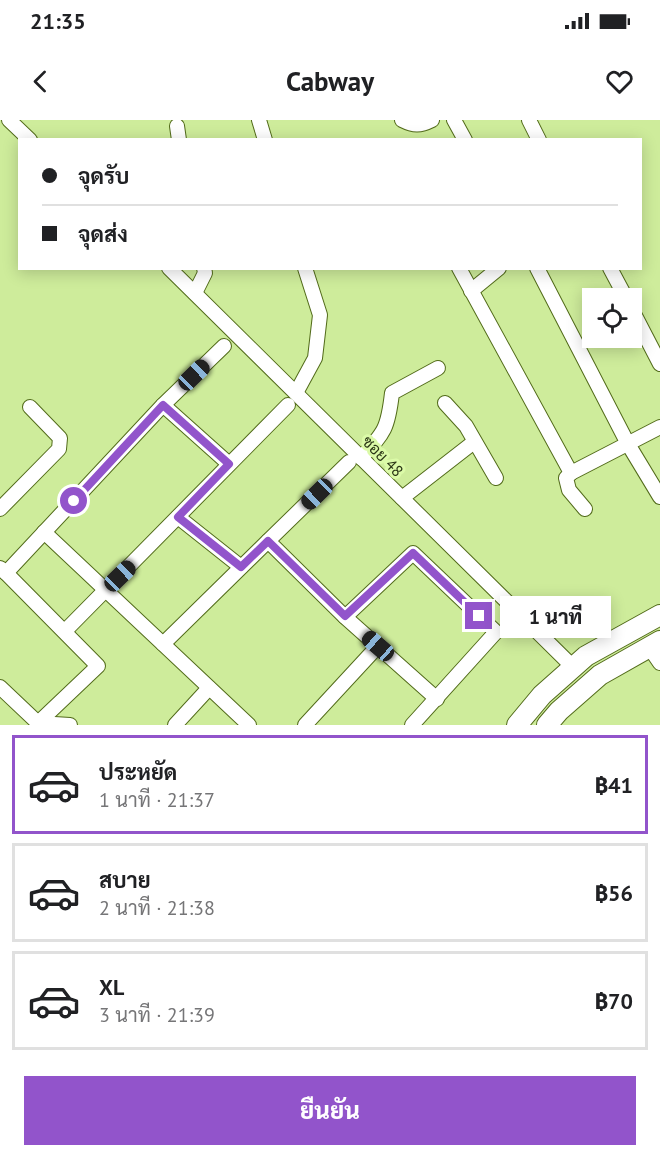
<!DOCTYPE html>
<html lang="th">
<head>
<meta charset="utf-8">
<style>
	body { margin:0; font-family:"PT Sans",Sarabun,sans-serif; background:#f6f6f6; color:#202124; height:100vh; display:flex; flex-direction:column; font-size:22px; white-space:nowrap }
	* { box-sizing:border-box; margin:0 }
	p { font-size:20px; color:#757577 }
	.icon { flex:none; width:33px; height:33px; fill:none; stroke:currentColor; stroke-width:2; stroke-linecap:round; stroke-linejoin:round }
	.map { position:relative; height:605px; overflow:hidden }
	.details { display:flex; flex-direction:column; background:#fff; flex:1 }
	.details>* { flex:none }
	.top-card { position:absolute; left:18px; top:18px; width:624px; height:132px; border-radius:0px; box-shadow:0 3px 15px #0003; display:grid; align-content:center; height:132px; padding:0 24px; background:#fff }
	.controls { position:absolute; left:582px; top:168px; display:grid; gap:12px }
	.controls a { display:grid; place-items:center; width:60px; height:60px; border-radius:0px; background:#fff; box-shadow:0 3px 15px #0003; font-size:30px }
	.end { position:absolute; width:27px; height:27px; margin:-14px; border:8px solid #9254cb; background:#fff; box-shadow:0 0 0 3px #fff }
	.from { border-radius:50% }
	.bubble { position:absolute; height:42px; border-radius:0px; background:#fff; box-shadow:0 3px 15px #0003; font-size:20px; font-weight:800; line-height:42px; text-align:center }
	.car { position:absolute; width:18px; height:36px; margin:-18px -9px; border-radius:8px; box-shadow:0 0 4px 2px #0007; background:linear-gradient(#222 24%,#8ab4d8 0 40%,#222 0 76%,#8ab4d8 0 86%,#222 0) }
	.top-card b { display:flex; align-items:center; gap:21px; height:57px; font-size:22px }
	.top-card b+b { border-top:2px solid #e0e0e0 }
	.top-card i { width:15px; height:15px; background:#202124 }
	ul { padding:10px 0 0; list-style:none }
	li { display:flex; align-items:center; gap:18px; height:99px; margin:0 12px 9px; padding:0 12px; border:3px solid #e0e0e0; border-radius:0px }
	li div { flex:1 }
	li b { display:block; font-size:22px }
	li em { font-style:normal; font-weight:800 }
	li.selected { border-color:#9254cb }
	li>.icon { width:54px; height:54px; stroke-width:1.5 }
	.primary-button { display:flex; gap:12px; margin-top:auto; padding:12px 24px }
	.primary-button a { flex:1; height:69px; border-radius:0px; background:#9254cb; color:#fff; font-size:24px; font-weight:800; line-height:69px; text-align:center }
	.status { display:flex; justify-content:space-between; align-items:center; height:42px; padding:0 30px; background:#fff; direction:ltr }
	.status svg { height:16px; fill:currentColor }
	header { display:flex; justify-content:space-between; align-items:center; height:78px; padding:0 24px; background:#fff; font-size:27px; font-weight:800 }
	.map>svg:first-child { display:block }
</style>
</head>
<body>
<div class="status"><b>21:35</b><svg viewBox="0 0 49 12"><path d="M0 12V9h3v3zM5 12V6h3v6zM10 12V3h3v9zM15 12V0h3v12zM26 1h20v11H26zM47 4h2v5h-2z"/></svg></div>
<header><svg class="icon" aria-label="back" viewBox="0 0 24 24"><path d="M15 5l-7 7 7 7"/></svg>Cabway<svg class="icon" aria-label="heart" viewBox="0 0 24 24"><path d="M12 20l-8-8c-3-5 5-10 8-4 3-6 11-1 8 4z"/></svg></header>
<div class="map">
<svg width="660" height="605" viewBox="0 0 660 605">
	<rect width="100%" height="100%" fill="#ceec9b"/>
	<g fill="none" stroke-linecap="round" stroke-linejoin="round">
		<defs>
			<g id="minor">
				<polyline points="9,0 30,20"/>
				<polyline points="259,0 265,20"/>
				<path d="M402,0C414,6 420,6 432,0"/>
				<polyline points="454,0 465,20"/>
				<polyline points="529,0 539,20"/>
				<polyline points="177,6 179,20"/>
				<polyline points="169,148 573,547"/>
				<polyline points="459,148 571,353 660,307"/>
				<polyline points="537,148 628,324 660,377"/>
				<polyline points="610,148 626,178"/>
				<polyline points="471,171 499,148"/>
				<polyline points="195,173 205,153 204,148"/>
				<polyline points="632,190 660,244"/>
				<polyline points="296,273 315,238 320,195 305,148"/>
				<polyline points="445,283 466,306 496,358"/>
				<polyline points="163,285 229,344"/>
				<path d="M361,338C385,312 388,308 392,273L438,248"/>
				<polyline points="349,342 268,421 345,497 437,579"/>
				<polyline points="571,353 566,358 569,370 585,389"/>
				<polyline points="402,378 474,322"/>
				<polyline points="0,389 59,329 60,318 30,287"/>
				<polyline points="178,397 241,447"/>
				<polyline points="44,412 249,605"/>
				<polyline points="0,448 6,453 163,285 224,226"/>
				<polyline points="6,453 98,546 38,603"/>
				<polyline points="345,497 413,433 496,512 412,605"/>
				<polyline points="65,511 288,285"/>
				<polyline points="163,524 268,421"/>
				<polyline points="649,527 660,543"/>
				<polyline points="0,567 38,603 70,605"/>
				<polyline points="175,605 209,568"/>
				<polyline points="305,605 378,526"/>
			</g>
			<g id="secondary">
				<polyline points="517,605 542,575 586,536 660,495"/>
				<polyline points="547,605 559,591 600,555 660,521"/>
			</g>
		</defs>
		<use href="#minor" stroke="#526b1a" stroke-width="16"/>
		<use href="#secondary" stroke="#526b1a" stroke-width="22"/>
		<use href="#minor" stroke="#fff" stroke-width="14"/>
		<use href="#secondary" stroke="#fff" stroke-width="20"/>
	</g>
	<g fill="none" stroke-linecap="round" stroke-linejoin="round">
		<polyline stroke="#9254cb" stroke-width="8" points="74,381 163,285 229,344 178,397 241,447 268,421 345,496 413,433 479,496"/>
	</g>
	<g text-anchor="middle" stroke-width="6" stroke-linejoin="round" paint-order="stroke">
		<g font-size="16" fill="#2b3616" stroke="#dbfaa8">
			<text transform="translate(383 336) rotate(45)" y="6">ซอย 48</text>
		</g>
	</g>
</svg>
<div class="controls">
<a><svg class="icon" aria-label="locate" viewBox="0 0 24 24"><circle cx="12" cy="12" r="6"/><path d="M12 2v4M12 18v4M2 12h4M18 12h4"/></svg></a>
</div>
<i class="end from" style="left:74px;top:381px"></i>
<i class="end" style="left:479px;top:496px"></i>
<div class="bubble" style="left:500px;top:476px;width:111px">1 นาที</div>
<i class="car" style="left:194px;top:255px;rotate:46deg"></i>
<i class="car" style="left:317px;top:374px;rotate:226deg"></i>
<i class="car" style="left:120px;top:456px;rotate:46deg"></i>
<i class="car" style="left:378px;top:526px;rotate:311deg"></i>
<div class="top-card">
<b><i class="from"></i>จุดรับ</b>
<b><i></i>จุดส่ง</b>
</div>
</div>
<section class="details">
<ul>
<li class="selected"><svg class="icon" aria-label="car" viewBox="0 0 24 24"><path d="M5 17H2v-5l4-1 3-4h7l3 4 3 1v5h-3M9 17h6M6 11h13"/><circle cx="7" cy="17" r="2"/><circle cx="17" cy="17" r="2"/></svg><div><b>ประหยัด</b><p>1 นาที · 21:37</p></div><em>฿41</em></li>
<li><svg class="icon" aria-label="car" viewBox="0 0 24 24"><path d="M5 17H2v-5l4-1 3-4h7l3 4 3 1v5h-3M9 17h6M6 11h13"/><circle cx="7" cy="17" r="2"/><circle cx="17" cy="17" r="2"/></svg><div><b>สบาย</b><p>2 นาที · 21:38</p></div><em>฿56</em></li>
<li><svg class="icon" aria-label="car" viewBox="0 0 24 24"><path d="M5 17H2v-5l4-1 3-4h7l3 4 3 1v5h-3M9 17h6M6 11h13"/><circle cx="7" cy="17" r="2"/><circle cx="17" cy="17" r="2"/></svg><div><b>XL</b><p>3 นาที · 21:39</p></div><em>฿70</em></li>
</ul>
<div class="primary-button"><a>ยืนยัน</a></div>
</section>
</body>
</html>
